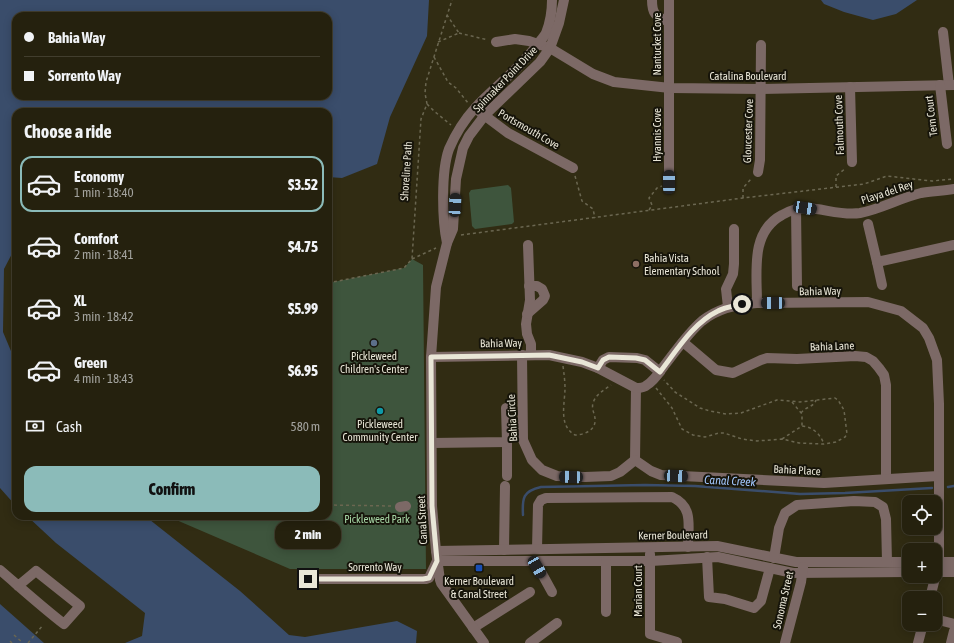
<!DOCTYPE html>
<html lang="en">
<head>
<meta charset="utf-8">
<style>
	body { margin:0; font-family:"Asap Condensed",sans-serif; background:#2d2917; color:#f1f3f6; height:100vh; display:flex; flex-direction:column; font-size:15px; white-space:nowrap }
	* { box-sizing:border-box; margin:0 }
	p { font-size:13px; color:#a3a39e }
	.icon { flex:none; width:22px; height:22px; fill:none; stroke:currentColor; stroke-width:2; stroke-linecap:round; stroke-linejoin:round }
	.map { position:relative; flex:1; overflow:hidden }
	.panel { position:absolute; left:12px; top:108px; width:320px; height:412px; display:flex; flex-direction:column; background:#25210e; border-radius:12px; box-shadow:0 2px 10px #0003,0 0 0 1px #423e2e }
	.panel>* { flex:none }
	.hud { position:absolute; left:12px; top:12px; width:320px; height:88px; border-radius:12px; box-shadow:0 2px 10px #0003,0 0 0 1px #423e2e; display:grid; align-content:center; height:88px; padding:0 12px; background:#25210e }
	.tools { position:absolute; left:902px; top:495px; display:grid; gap:8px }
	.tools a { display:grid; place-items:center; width:40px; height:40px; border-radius:8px; background:#25210e; box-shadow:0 2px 10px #0003,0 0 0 1px #423e2e; font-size:20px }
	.end { position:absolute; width:18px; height:18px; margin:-9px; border:5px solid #e9e6d7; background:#111; box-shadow:0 0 0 2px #111 }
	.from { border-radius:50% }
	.bubble { position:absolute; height:28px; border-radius:12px; background:#25210e; box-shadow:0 2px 10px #0003,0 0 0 1px #423e2e; font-size:13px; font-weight:800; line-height:28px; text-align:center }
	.car { position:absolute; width:12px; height:24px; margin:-12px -6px; border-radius:5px; box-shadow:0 0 3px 1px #0007; background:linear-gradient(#222 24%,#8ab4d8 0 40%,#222 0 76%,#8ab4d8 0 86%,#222 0) }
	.hud b { display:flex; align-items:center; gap:14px; height:38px; font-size:15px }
	.hud b+b { border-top:1px solid #423e2e }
	.hud i { width:10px; height:10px; background:#f1f3f6 }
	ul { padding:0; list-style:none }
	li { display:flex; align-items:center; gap:12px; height:56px; margin:0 8px 6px; padding:0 4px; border:2px solid transparent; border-radius:12px }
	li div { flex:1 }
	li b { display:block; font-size:15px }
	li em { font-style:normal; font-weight:800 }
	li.current { border-color:#8bbbb9 }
	li>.icon { width:36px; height:36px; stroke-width:1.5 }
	h2 { padding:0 12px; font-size:18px; line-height:48px }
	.pay { display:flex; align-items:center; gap:10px; height:44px; padding:0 12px; font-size:15px }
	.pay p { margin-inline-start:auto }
	.primary-button { display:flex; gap:8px; margin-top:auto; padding:8px 12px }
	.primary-button a { flex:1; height:46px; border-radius:12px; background:#8bbbb9; color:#111; font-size:16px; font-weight:800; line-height:46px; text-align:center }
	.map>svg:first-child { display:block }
</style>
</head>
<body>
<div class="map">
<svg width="954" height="643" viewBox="0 0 954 643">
	<rect width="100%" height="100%" fill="#312c13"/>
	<g fill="#3e553d">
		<polygon points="508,185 511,188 514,222 512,224 475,229 472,226 469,193 471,190"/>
		<polygon points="412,259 423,265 426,569 290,569 167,516 328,516 328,283 404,268"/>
	</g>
	<g fill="#3a4d6b" fill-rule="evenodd">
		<path d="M0,0H429L427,36L390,117L377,164L342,178L328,177V112H16V246L4,269L3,332L16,363V506L0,488ZM16,16H328V96H16Z"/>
		<polygon points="821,0 917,0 896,14 873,20 844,12 824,4"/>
		<polygon points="27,516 145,516 240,591 289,635 305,637 397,621 417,631 416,643 125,643 142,636 145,613 56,543"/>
		<polygon points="0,604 44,643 0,643"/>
	</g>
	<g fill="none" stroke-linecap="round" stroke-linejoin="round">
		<g stroke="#3a4d6b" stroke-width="2.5">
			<polyline points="948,487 954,486"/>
			<path d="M523,515C522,498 523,491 541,487L645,485L695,486L800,494L845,493L932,488"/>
		</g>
		<g stroke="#6b6751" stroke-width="1.5" stroke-dasharray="3 3" stroke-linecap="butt">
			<polyline points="459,33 488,40"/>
			<polyline points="438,42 459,33 447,15"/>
			<polyline points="434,57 448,82 456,88 468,103"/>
			<polyline points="427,104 434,111 451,125"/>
			<polyline points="575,176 582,201 593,209 595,218"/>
			<polyline points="836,187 836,176 846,168"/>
			<polyline points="743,198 743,188 751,179"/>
			<polyline points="649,210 652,205 649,198 657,188 662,186"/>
			<polyline points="461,235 743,198 864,184 887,176 932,181 954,179"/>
			<polyline points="412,259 436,248"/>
			<polyline points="328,283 404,268 412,259 421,119 427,104 425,93 426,82 452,0"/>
			<path d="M563,366C564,374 565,381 565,388C565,403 558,426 575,435C583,435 594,431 595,422C596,415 591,410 593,403C596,394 604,390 611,385"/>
			<polyline points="656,388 672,408 682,429 693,435 705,437 719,433 724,433 742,439 757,441 782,439 799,443 824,444 836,442 845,437 847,434 844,410 838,400 835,398 800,402 777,400 741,413 726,414 710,411 700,408 675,392 664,380"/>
			<polyline points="792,402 802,414 802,426"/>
			<path d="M801,413C805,407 814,407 816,400"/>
			<path d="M782,439L802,426C813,427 820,434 824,444"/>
			<polyline points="328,505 392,506"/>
			<polyline points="14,635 23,643"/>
			<polyline points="10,641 12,643"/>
			<polyline points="28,643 43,625"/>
		</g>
		<g stroke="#7c6966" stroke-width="10">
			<path d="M652,0C652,15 656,16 669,22"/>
			<polyline points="669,0 669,182"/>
			<polyline points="943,32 949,85"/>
			<polyline points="496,42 515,39 529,41 550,48 593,74 614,82 670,88 761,89 954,85"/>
			<polyline points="940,85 947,144"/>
			<polyline points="850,87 852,162"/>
			<polyline points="480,112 508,133 573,168"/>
			<polyline points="758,172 760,160 761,45"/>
			<polyline points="796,209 797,286"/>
			<polyline points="868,224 877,262 954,245"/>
			<path d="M447,243C442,220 441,171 449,149C455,135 465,119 475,108C495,86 520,69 537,45C540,41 544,37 546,33C550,23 552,10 552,0"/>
			<polyline points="528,245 530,300 526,324 527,334 531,344 531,355"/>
			<polyline points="877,262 882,285"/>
			<path d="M757,303C757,272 750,232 782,215C789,211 797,208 805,208C823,208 841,216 860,213C881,209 900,198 921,193C931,191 943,191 954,189"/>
			<polyline points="728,307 726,289 733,274 734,264 734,229"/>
			<polyline points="527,314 543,300 545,296 542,289 537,286 529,286"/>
			<polyline points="683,342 716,370 733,373 761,360 767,358 797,359 855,356 866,357 873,361 879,368 884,375 886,385 886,479"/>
			<polyline points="522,355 523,440 532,460 542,470 557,476 585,477 611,476 620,472 635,460 636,388"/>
			<path d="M431,357L549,355L582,362L598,368L636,388C640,388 644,388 647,385C654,381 659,373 664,366C676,351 687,334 702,321C718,308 737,304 757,303L868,302L901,311L923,328L929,338L937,360L939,404V562L930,598"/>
			<polyline points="598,368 603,360 609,357 637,358 645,360 660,372"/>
			<polyline points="507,442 507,476"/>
			<polyline points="432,443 507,442 506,408"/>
			<polyline points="635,460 651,471 661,475 824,483 938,476"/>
			<polyline points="400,507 406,506"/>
			<path d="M537,549L538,505L541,500L546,498L672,497C694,507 688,526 688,547"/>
			<polyline points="504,550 505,486"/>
			<polyline points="436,551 717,546 796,562 909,562"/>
			<polyline points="650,554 650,634 677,642"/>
			<polyline points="707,557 709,597 725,599 754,608 761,601 770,568"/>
			<polyline points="774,558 779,528 785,513 797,505 854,501 875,502 883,507 886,519 887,562"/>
			<polyline points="437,561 651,561 718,557 793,573 909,572"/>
			<polyline points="535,561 552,592"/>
			<polyline points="935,562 954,562"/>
			<path d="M0,570C21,588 42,607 64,624L80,606L36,571L18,586"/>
			<polyline points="935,572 954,572"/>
			<polyline points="302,579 426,579 429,578 437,561"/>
			<polyline points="606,612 606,561"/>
			<polyline points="935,619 954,624"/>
			<polyline points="473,628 530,592"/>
			<polyline points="484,643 441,583 440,580 436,551 432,506 431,357 436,287 447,243 453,229 456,179 463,148 469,136 485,115 540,62 550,48 559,23 564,0"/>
			<polyline points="530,643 557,623"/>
			<polyline points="785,643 801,582 803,567"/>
			<polyline points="918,643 923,624"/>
			<polyline points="951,643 954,631"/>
		</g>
	</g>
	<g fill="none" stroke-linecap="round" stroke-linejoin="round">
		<path stroke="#e9e6d7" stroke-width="5" d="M308,579H423L429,578L437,561L432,506L431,357L549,355L582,362L598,368L603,360L609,357L636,358L645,360L660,372C677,350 693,323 718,311C725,307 734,306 742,304"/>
	</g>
	<circle fill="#8d6e63" stroke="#16140a" stroke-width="1.5" cx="636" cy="264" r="4"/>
	<circle fill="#5c6f8a" stroke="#16140a" stroke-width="1.5" cx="374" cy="343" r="4"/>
	<circle fill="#0f9aa8" stroke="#16140a" stroke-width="1.5" cx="380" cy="411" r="4"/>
	<rect fill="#1a4fb4" stroke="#16140a" stroke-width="1.5" x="475" y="564" width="8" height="8" rx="2"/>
	<g text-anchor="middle" stroke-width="4" stroke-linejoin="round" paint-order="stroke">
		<g font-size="11" fill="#e9e6d7" stroke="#16140a">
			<text transform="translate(657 44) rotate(-90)" y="4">Nantucket Cove</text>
			<text x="748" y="80">Catalina Boulevard</text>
			<text transform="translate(505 79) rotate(-46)" y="4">Spinnaker Point Drive</text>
			<text transform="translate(931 116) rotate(-97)" y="4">Tern Court</text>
			<text transform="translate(839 125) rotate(-92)" y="4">Falmouth Cove</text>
			<text transform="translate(529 129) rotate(30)" y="4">Portsmouth Cove</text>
			<text transform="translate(748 131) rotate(-88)" y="4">Gloucester Cove</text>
			<text transform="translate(657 135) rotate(-90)" y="4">Hyannis Cove</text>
			<text transform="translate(406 171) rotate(-86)" y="4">Shoreline Path</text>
			<text transform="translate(887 192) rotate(-18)" y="4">Playa del Rey</text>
			<text transform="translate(820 291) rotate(-1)" y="4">Bahia Way</text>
			<text transform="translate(501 343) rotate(-1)" y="4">Bahia Way</text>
			<text transform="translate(832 346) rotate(-2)" y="4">Bahia Lane</text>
			<text transform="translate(512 418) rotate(-93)" y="4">Bahia Circle</text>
			<text transform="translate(797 470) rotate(3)" y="4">Bahia Place</text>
			<text transform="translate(422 520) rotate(-93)" y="4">Canal Street</text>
			<text transform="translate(673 535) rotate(-1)" y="4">Kerner Boulevard</text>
			<text x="375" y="571">Sorrento Way</text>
			<text transform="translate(638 591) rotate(-90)" y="4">Marian Court</text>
			<text transform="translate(783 600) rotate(-77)" y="4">Sonoma Street</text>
		</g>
		<g font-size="11" fill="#e9e6d7" stroke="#16140a">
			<text x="644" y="262" text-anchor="start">Bahia Vista<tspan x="644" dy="13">Elementary School</tspan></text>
			<text x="374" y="360">Pickleweed<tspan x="374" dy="13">Children's Center</tspan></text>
			<text x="380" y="428">Pickleweed<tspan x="380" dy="13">Community Center</tspan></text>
			<text x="479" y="585">Kerner Boulevard<tspan x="479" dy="13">&amp; Canal Street</tspan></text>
		</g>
		<g font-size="11" fill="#a8d8a7" stroke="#16140a">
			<text x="377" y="523">Pickleweed Park</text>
		</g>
		<g font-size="12" font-style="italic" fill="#a0c4f9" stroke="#16140a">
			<text transform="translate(730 481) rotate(3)" y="4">Canal Creek</text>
		</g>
	</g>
</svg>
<div class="tools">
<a><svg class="icon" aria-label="locate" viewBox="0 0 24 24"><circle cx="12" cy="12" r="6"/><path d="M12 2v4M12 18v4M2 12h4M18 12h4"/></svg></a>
<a>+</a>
<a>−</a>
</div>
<i class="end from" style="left:742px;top:304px"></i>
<i class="end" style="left:308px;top:579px"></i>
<div class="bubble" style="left:275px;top:521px;width:66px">2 min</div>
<i class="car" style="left:669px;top:182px;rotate:0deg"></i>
<i class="car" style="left:455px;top:205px;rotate:3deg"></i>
<i class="car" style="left:805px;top:208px;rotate:99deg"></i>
<i class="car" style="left:773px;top:303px;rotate:270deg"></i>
<i class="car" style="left:676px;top:476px;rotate:93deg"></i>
<i class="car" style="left:571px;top:477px;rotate:272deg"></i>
<i class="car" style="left:537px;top:567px;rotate:150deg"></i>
<div class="hud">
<b><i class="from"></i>Bahia Way</b>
<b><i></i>Sorrento Way</b>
</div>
<section class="panel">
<h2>Choose a ride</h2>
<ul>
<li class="current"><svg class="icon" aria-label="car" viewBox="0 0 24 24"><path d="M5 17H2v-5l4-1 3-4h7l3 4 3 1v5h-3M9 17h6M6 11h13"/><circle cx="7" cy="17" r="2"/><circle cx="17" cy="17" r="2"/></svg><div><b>Economy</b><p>1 min · 18:40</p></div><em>$3.52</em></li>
<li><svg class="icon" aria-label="car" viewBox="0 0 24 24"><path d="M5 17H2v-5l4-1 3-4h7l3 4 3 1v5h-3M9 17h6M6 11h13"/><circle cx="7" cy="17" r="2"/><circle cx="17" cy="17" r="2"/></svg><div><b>Comfort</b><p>2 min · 18:41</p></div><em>$4.75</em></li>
<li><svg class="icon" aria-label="car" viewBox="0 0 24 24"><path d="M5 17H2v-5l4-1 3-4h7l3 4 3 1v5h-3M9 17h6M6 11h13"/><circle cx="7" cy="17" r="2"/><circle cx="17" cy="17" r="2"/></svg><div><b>XL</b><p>3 min · 18:42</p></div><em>$5.99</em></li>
<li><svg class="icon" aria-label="car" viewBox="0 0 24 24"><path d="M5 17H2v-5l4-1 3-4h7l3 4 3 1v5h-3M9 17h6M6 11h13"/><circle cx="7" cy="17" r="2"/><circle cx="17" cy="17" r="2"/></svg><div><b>Green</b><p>4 min · 18:43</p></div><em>$6.95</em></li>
</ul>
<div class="pay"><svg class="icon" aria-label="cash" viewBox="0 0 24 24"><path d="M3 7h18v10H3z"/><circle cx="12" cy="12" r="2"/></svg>Cash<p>580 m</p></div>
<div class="primary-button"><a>Confirm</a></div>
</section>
</div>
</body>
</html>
